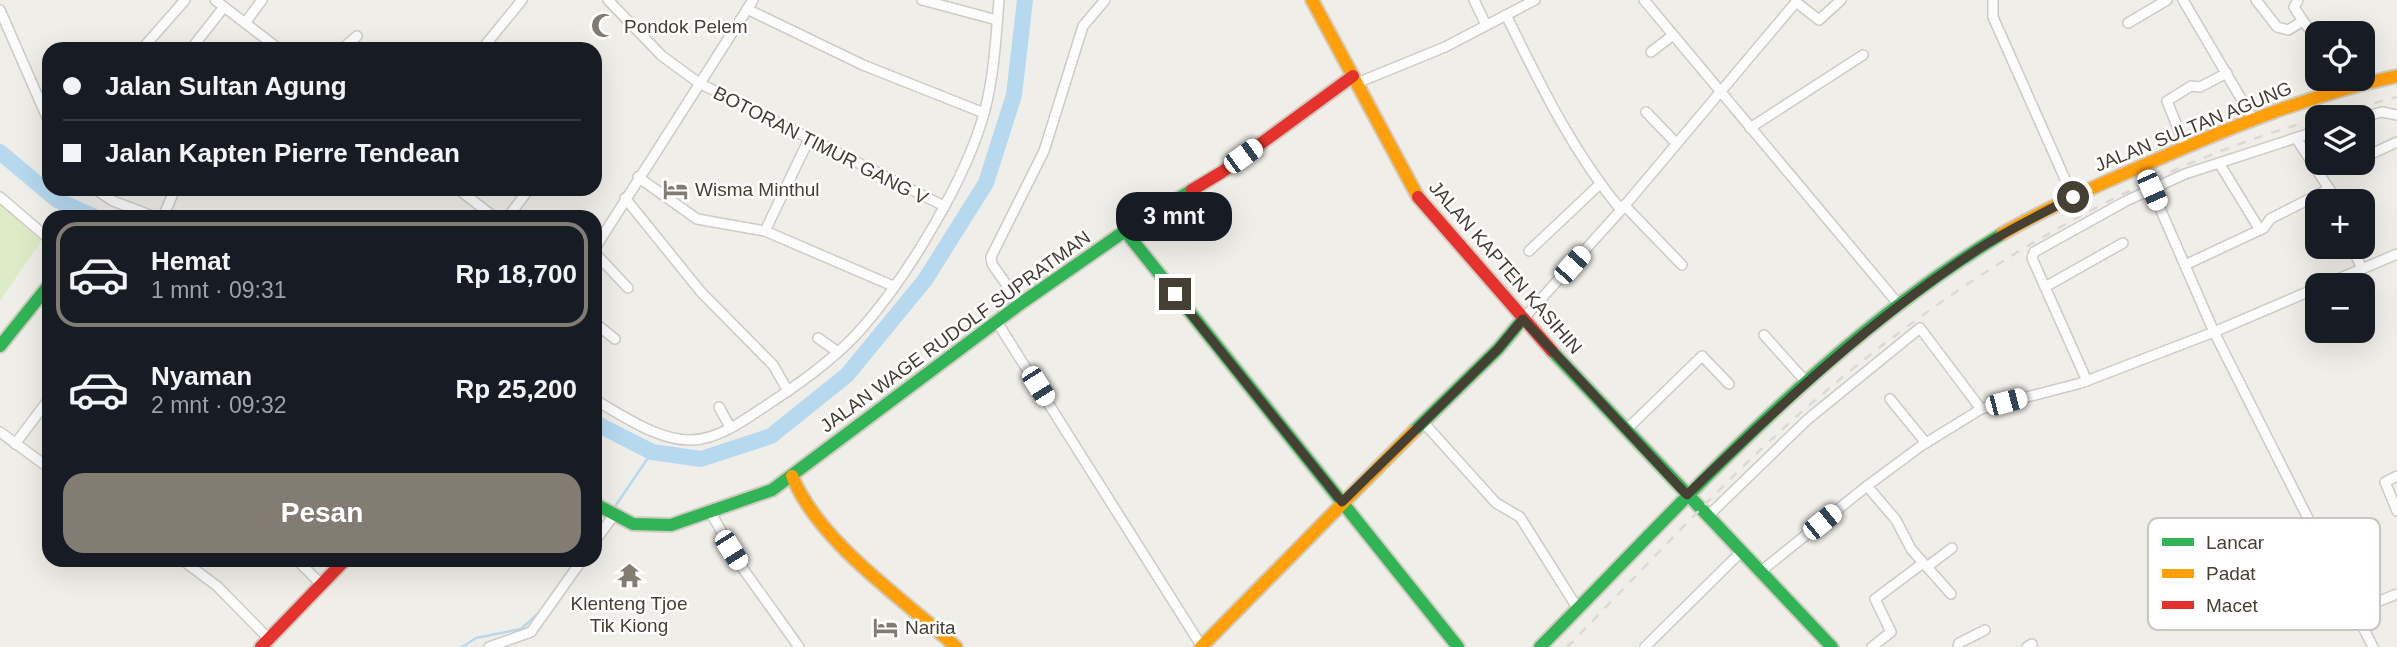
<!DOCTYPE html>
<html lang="id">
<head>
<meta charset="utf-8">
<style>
	body { margin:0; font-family:Arial,sans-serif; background:#242831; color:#f1f3f6; height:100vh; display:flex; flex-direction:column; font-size:26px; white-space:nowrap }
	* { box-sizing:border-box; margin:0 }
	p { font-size:23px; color:#9ea1a6 }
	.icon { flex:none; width:38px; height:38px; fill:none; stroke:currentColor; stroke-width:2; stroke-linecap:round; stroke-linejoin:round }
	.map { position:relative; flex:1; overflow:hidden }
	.details { position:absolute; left:42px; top:210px; width:560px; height:357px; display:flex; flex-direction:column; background:#171b24; border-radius:21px; box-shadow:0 7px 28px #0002 }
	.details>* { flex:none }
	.hud { position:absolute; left:42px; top:42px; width:560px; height:154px; border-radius:21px; box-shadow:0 7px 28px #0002; display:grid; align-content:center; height:154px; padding:0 21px; background:#171b24 }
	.controls { position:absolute; left:2305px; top:21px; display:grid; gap:14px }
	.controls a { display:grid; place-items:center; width:70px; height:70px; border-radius:14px; background:#171b24; box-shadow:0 7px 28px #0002; font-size:35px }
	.end { position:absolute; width:32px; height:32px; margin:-16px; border:9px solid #463f34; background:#fff; box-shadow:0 0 0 4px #fff }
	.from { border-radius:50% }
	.bubble { position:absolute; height:49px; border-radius:21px; background:#171b24; box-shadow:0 7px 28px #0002; font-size:23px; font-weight:700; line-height:49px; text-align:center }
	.car { position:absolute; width:21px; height:42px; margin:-21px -10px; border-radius:9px; box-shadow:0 0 5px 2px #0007; background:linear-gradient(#fff 24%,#345 0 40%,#fff 0 76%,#345 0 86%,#fff 0) }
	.hud b { display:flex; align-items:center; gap:24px; height:66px; font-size:26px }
	.hud b+b { border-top:2px solid #363941 }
	.hud i { width:18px; height:18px; background:#f1f3f6 }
	ul { padding:12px 0 0; list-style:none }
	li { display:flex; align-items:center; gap:21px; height:105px; margin:0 14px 10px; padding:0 7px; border:4px solid transparent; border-radius:21px }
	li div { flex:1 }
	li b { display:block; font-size:26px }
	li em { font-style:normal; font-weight:700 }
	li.selected { border-color:#827c73 }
	li>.icon { width:63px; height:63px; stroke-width:1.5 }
	.primary-button { display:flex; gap:14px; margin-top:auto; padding:14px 21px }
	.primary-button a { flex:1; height:80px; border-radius:21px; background:#827c73; color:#fff; font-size:28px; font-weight:700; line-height:80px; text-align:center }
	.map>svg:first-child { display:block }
</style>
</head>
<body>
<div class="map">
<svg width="2397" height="647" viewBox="0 0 2397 647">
	<rect width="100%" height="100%" fill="#f0eee8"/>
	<polygon fill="#ddecc6" points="0,204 41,241 0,301"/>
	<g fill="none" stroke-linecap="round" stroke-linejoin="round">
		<g stroke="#b6d9f0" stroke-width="2.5">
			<polyline points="616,505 652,452"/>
			<polyline points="462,647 476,638 521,629 542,610"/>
		</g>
		<g stroke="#b6d9f0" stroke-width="16">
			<polyline points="0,152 57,200 95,217"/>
			<polyline points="595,423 652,452 701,459 771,436 847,375 925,280 986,183 1014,95 1025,0"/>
		</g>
		<defs>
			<g id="street">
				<polyline points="215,0 279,49"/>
				<polyline points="608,0 662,56 699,83 944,206"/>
				<polyline points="922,0 997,20"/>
				<polyline points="1474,0 1486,25"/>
				<polyline points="1644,0 1900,306"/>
				<polyline points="1993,0 1993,17 2073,197"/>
				<polyline points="2183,0 2253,119"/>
				<polyline points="2256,0 2277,27 2288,30 2303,21 2317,39"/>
				<polyline points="2298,0 2294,7 2303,21"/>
				<polyline points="747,9 863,65 984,113"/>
				<polyline points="0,10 49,122"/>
				<path d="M1506,15C1540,84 1572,151 1621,210"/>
				<polyline points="245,23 262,0"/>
				<polyline points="2128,23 2167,0"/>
				<polyline points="142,49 185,0"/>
				<polyline points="191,49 224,7"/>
				<polyline points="342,49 357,36"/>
				<polyline points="482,49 522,0"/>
				<polyline points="1651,52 1673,35"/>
				<polyline points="1357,83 1445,47 1535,0"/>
				<polyline points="1646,112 1676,143"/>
				<polyline points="2362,117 2382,112 2397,115"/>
				<polyline points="1750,128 1863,55"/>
				<polyline points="2296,138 2337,201"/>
				<polyline points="2185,146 2167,101 2191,86 2200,87 2227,73"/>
				<polyline points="2362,152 2367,156 2397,142"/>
				<polyline points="2219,163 2260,230"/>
				<polyline points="638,177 697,219 765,231 893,286"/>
				<polyline points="95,189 113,201 155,217"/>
				<polyline points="458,189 494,217"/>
				<polyline points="2152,190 2214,332 2373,647"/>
				<polyline points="0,197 49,239"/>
				<polyline points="625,198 701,292 773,365 788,391"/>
				<polyline points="1624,205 1682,265"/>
				<polyline points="163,217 175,189"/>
				<polyline points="508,217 529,189"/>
				<polyline points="765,231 809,139"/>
				<polyline points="2352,247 2362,269"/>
				<polyline points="595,248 753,0"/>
				<polyline points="1529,251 1600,184"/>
				<polyline points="595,253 628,288"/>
				<polyline points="2185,265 2264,228 2270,219 2329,189"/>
				<polyline points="2324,285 2397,254"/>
				<polyline points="2045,287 2123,243"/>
				<polyline points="1020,304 992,264 991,257 1044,151 1083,26 1105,0"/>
				<polyline points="1523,319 1621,210 1796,2 1819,20 1841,0"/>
				<polyline points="997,322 1202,647"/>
				<polyline points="595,323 615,339"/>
				<polyline points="1764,335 1807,383"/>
				<polyline points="818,338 838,352"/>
				<polyline points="2087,381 2032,258 2034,252 2126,201 2185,174 2317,131"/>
				<polyline points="1890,399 1926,443"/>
				<path d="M595,400C624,416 658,441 692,440C721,439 750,416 773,401C805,380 838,356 863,327C909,274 967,178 985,110C994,74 996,38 999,0"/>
				<polyline points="719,407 730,427"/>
				<polyline points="1423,422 1496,503 1520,517 1578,609"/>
				<polyline points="1626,430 1702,356 1729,384"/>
				<polyline points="0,432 49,468"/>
				<polyline points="15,444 49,399"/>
				<polyline points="2397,476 2385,482 2397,511"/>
				<polyline points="1867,486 1896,520 1911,549 1951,594"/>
				<polyline points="711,513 741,566 799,647"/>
				<polyline points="1708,516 1808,419 1920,328 1981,409"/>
				<polyline points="595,541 614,515"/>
				<polyline points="182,560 217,586 269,639"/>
				<polyline points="297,560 321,584"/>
				<polyline points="1927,567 1952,548"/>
				<polyline points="1760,572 1867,486 1921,446 1981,409 2081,383 2214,332 2317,288"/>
				<polyline points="2355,611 2397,594"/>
				<polyline points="489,647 531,632 582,560"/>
				<polyline points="1645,647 1741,552"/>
				<polyline points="1872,647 1891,632 1875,599 1923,563"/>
				<polyline points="1958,647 1959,643 1985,630"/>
				<polyline points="2027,647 2032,644"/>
			</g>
			<g id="fast">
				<polyline points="1125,231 1458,647"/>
				<polyline points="0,346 49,285"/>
				<polyline points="1552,351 1832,647"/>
				<polyline points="1414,431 1498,349 1523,319"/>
				<polyline points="595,504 633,524 671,525 772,490 1020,304 1125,231 1192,190"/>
				<path d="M1540,647C1685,501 1824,341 2002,234"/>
			</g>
			<g id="slow">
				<polyline points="1312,0 1418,197"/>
				<path d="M2002,234C2052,205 2104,182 2156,160C2235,125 2313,94 2397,76"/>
				<path d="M792,476C820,544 903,598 956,647"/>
				<polyline points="1201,647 1414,431"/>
			</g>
			<g id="jam">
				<polyline points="1192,190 1222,172 1353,76"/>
				<polyline points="1418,197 1552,351"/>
				<polyline points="261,647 345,560"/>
			</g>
		</defs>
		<use href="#street" stroke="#cecbc6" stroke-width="12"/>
		<use href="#fast" stroke="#d0cbbf" stroke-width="16"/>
		<use href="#slow" stroke="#d0cbbf" stroke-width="16"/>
		<use href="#jam" stroke="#d0cbbf" stroke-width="16"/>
		<use href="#street" stroke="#fdfcfc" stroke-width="9"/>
		<use href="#fast" stroke="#30b455" stroke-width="12"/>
		<use href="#slow" stroke="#ff9f0a" stroke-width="12"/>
		<use href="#jam" stroke="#e5322d" stroke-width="12"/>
		<g stroke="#d9d9d8" stroke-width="2.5" stroke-dasharray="9 9" stroke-linecap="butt">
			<polyline points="2322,117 2397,97"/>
			<path d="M1567,647C1646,567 1722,482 1806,408C1953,280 2128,172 2317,119"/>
		</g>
	</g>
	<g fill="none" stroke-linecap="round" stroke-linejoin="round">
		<path stroke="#463f34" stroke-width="9" d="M1175,294L1342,502L1498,349L1523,319L1687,495C1778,407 1873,317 1980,248C2009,229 2042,214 2073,197"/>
	</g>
	<defs>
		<symbol id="mosque-bare" viewBox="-9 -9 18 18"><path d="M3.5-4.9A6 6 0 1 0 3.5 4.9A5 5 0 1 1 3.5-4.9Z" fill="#827c73" stroke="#fff" stroke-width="2.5" paint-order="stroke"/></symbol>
		<symbol id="hotel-bare" viewBox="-9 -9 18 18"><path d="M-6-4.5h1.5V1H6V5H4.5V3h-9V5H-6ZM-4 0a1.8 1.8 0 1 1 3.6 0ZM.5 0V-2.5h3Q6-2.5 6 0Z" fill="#827c73" stroke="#fff" stroke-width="2.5" paint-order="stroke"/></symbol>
		<symbol id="temple-bare" viewBox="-9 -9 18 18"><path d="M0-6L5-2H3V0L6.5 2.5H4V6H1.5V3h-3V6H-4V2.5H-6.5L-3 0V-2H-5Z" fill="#827c73" stroke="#fff" stroke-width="2.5" paint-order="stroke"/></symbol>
	</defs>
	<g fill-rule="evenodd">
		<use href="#mosque-bare" x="586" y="8" width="35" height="35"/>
		<use href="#hotel-bare" x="658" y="172" width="35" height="35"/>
		<use href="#temple-bare" x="612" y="558" width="35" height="35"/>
		<use href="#hotel-bare" x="868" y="610" width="35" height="35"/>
	</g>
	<g text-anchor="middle" stroke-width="5" stroke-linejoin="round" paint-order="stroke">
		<g font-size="19" fill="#463f34" stroke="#fff" text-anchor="start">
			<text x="624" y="33">Pondok Pelem</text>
			<text x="695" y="196">Wisma Minthul</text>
			<text x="629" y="610" text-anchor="middle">Klenteng Tjoe<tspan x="629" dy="22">Tik Kiong</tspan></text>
			<text x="905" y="634">Narita</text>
		</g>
		<g font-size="19" fill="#463f34" stroke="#fff">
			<text transform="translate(2193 126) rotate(-22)" y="7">JALAN SULTAN AGUNG</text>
			<text transform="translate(821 145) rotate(27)" y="7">BOTORAN TIMUR GANG V</text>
			<text transform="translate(1506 267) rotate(49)" y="7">JALAN KAPTEN KASIHIN</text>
			<text transform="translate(955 331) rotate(-36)" y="7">JALAN WAGE RUDOLF SUPRATMAN</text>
		</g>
	</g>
	<rect x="2148" y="518" width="232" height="112" rx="10" fill="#fff" stroke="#c8c5c2" stroke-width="2"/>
	<rect x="2162" y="538" width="32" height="8" fill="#30b455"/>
	<rect x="2162" y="569" width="32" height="9" fill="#ff9f0a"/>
	<rect x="2162" y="601" width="32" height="8" fill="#e5322d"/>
	<g font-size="19" fill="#463f34">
		<text x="2206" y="549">Lancar</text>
		<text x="2206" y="580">Padat</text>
		<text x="2206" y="612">Macet</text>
	</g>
</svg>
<div class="controls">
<a><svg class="icon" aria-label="locate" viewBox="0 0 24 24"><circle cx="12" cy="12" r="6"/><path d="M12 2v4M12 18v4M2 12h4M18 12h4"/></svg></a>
<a><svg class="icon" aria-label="layers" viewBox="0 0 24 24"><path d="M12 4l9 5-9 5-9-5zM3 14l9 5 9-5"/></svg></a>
<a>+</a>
<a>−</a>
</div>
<i class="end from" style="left:2073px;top:197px"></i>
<i class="end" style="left:1175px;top:294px"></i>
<div class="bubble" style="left:1116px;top:192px;width:116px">3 mnt</div>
<i class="car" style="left:1243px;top:156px;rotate:54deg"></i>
<i class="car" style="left:2152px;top:190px;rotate:156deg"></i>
<i class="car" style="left:1572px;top:265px;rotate:42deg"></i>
<i class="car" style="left:1038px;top:386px;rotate:148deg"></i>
<i class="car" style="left:2006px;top:402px;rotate:75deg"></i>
<i class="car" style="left:1822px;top:522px;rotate:51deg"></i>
<i class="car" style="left:731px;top:550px;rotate:148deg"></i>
<div class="hud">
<b><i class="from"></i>Jalan Sultan Agung</b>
<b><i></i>Jalan Kapten Pierre Tendean</b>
</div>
<section class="details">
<ul>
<li class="selected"><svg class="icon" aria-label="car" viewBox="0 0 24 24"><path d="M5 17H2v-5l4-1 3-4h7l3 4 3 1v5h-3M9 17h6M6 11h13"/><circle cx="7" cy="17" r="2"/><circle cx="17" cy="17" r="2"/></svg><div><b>Hemat</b><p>1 mnt · 09:31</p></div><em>Rp 18,700</em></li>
<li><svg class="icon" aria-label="car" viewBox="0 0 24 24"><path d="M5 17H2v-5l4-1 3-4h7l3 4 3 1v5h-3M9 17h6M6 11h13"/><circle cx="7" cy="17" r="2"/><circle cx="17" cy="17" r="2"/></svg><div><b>Nyaman</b><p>2 mnt · 09:32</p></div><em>Rp 25,200</em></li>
</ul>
<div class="primary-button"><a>Pesan</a></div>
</section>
</div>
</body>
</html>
